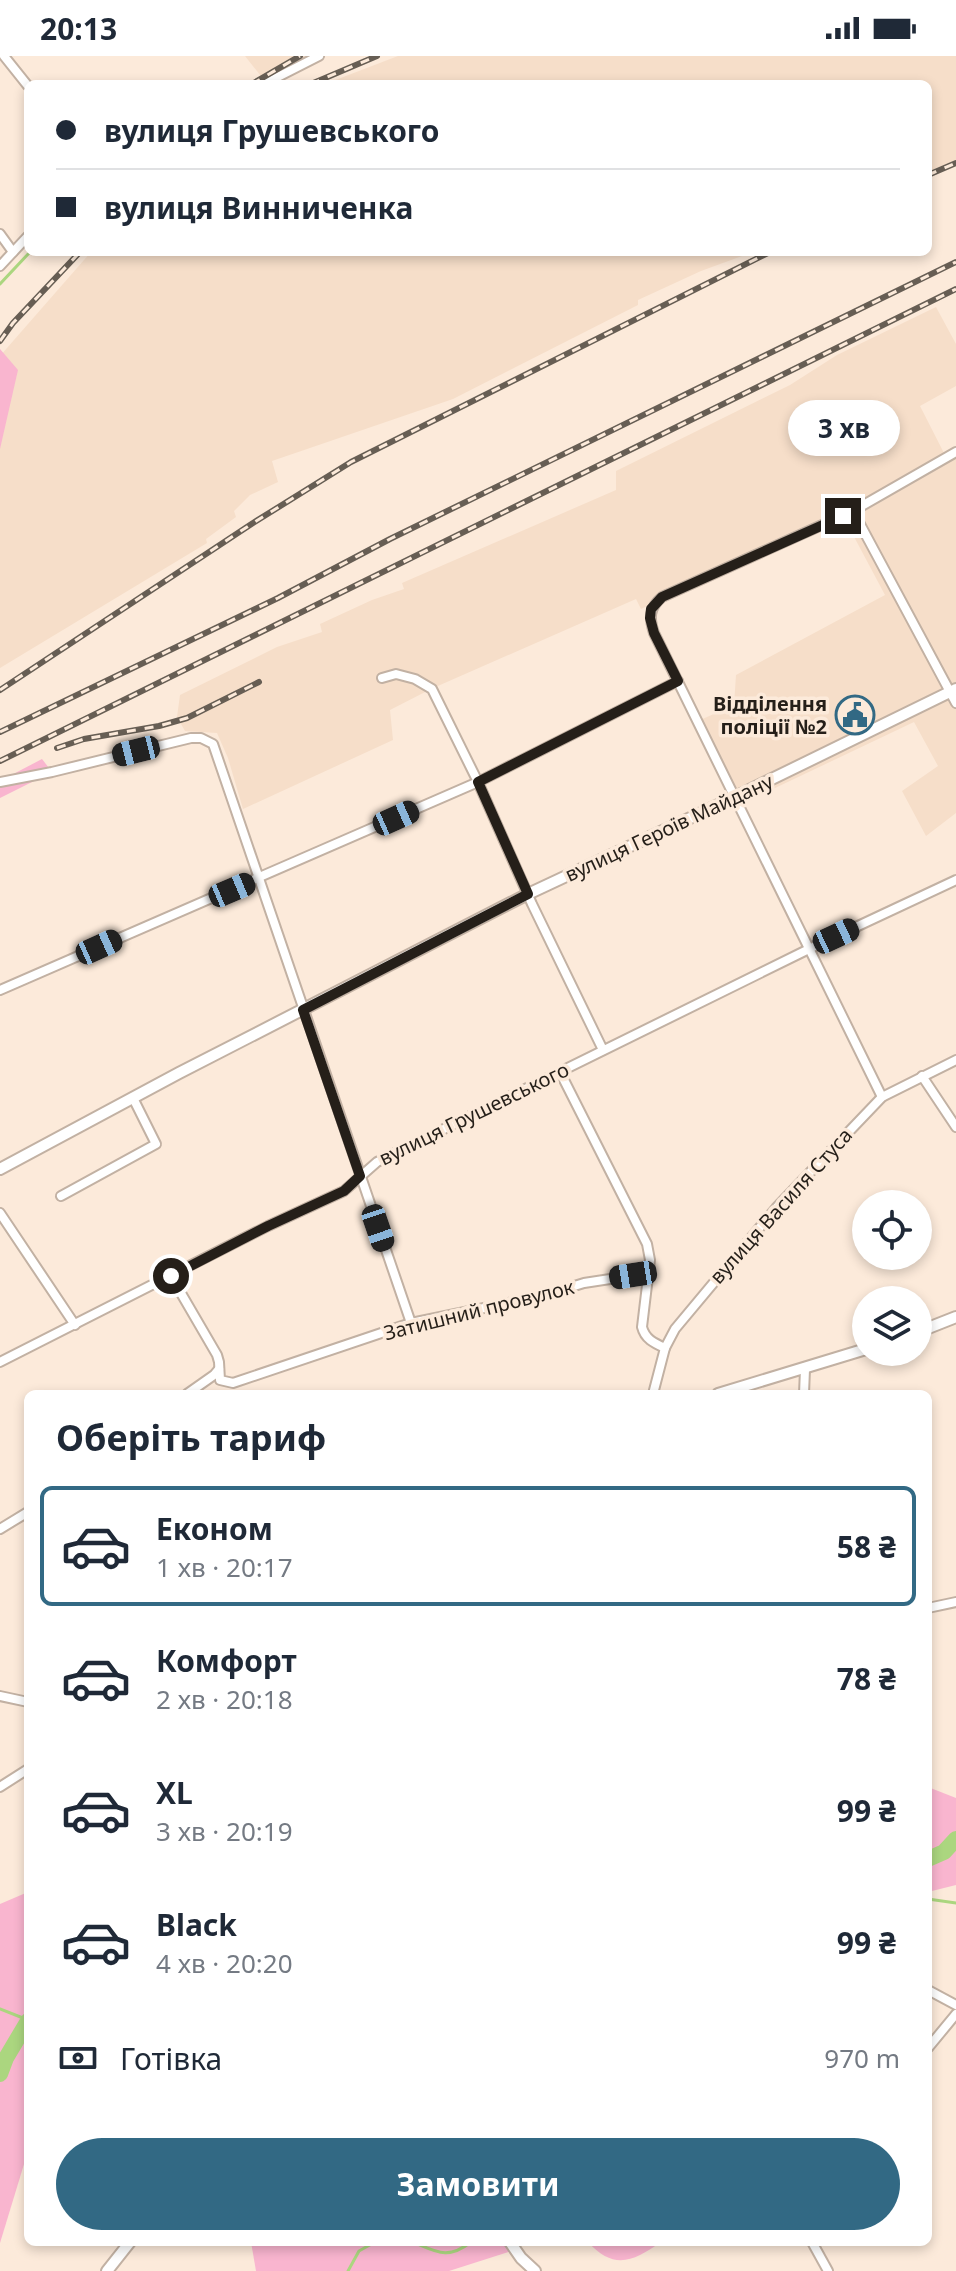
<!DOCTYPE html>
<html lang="uk">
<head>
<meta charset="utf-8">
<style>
	body { margin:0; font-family:"Noto Sans",sans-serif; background:#f2f2f3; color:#1f2937; height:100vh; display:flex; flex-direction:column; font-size:30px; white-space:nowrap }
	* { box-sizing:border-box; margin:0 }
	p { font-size:26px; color:#747a83 }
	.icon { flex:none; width:44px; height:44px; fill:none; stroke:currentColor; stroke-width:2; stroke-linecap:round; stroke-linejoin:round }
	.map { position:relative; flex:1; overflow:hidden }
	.panel { position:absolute; left:24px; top:1334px; width:908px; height:856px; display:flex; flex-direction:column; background:#fff; border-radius:12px; box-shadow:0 4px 12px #0003 }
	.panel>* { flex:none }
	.top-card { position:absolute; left:24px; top:24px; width:908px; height:176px; border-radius:12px; box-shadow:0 4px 12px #0003; display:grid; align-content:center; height:176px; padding:0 32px; background:#fff }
	.fabs { position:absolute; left:852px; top:1134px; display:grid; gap:16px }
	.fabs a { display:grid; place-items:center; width:80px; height:80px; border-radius:50%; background:#fff; box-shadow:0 4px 12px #0003; font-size:40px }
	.end { position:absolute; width:36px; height:36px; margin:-18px; border:10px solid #251f19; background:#fff; box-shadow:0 0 0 4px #fff }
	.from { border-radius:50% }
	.bubble { position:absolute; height:56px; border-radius:28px; background:#fff; box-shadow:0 4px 12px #0003; font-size:26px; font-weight:700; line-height:56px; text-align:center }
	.car { position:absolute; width:24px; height:48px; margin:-24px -12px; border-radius:10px; box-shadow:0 0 6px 2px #0007; background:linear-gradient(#222 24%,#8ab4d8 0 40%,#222 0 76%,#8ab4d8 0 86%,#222 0) }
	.top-card b { display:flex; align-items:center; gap:28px; height:76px; font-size:30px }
	.top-card b+b { border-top:2px solid #e0e1e3 }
	.top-card i { width:20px; height:20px; background:#1f2937 }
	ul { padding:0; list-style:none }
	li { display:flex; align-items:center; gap:24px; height:120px; margin:0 16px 12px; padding:0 16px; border:4px solid transparent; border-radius:12px }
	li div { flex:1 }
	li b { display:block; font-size:30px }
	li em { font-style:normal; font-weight:700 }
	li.current { border-color:#326984 }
	li>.icon { width:72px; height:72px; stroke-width:1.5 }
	h2 { padding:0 32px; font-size:36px; line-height:96px }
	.pay { display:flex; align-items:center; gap:20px; height:88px; padding:0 32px; font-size:30px }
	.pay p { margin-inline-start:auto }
	.cta { display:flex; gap:16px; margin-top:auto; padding:16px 32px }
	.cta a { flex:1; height:92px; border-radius:48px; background:#326984; color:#fff; font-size:32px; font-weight:700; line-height:92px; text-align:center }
	.status { display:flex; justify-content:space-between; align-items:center; height:56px; padding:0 40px; background:#fff; direction:ltr }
	.status svg { height:22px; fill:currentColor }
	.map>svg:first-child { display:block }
</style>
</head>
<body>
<div class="status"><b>20:13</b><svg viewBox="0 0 49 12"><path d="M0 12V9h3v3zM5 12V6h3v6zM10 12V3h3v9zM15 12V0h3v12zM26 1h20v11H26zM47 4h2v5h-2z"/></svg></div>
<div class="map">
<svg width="956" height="2215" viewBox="0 0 956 2215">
	<rect width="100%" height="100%" fill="#fceada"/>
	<g fill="#f6dec9">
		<polygon points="245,0 311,0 264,24"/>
		<polygon points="398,0 956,0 956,104 928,116 928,28 325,28"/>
		<polygon points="91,196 753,196 701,215 638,244 638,249 453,343 272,405 278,426 250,439 234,455 236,461 206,483 207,487 0,612 0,300"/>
		<polygon points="936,251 956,288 956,330 920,350 946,401 956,396 956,757 926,780 902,735 938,710 914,666 773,733 768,725 735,741 698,665 734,649 736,619 885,539 843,460 716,517 641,553 636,543 431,633 390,654 393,684 243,753 228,702 217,677 185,675 177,661 180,639 277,591 322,576 320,568 372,544 404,533 402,527 616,434 616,415 790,329 837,299"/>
	</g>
	<g fill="#f9b5cf">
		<polygon points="0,293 18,314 0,393"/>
		<polygon points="42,703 52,716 0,742 0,725"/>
		<polygon points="928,1731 956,1742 956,1829 928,1836"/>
		<polygon points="28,1836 28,2095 0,2187 0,1848"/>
		<polygon points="251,2186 510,2186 515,2194 449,2215 256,2215"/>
		<path d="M588,2186H661C634,2205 614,2215 588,2186Z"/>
	</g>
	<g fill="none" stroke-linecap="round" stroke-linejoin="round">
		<g stroke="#abd67f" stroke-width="3">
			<polyline points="0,228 30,196"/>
			<polyline points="928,1843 956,1847"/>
			<polyline points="0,1953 28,1964"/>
			<path d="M413,2186C437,2196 448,2204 471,2186"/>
			<polyline points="348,2215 359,2195 375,2186"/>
		</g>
		<g stroke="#abd67f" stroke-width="16">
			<polyline points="928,1803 944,1796 956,1783"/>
			<polyline points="0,2018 6,2002 28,1965"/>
		</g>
		<defs>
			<g id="minor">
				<polyline points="4,0 28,30"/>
				<polyline points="264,28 319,0"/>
				<polyline points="0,178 13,196"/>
				<polyline points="0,210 28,180"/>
				<polyline points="853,455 956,647"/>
				<polyline points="382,622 396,618 415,623 432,633 478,726 532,848 603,994"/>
				<polyline points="0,726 52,716 191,682 201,682 213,688 411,1267"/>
				<polyline points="0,934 478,726 678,625"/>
				<path d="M560,1016L647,1188L650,1204L642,1271C645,1283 654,1287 665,1292"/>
				<polyline points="922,1020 956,1071"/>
				<path d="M882,1041L654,577C649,562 649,552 662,541L853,455L956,396"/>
				<polyline points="61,1140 156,1088 133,1042"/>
				<polyline points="0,1157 75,1269"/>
				<polyline points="171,1220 217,1299 219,1306 220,1324 233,1327 411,1267 542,1240 584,1227 649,1217"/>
				<polyline points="0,1306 268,1170 344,1135 377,1106 811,892 956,824"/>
				<polyline points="187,1338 214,1319 219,1313"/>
				<polyline points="653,1338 665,1292 675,1273 776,1152 882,1041 956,1004"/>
				<polyline points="804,1338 805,1313"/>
				<polyline points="0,1473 28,1456"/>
				<polyline points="928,1552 956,1546"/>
				<polyline points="0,1640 28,1646"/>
				<polyline points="0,1731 28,1713"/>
				<polyline points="928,1934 956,1949"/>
				<polyline points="928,1992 956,1958"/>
				<polyline points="812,2186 828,2215"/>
			</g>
			<g id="tertiary">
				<polyline points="0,1113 179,1017 528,838 735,741 956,633"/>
				<polyline points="918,1276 956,1261"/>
				<polyline points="718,1338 866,1293"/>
				<polyline points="510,2186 521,2202 535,2215"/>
				<polyline points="107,2215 130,2186"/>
			</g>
		</defs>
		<use href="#minor" stroke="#c2b1a3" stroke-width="12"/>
		<use href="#tertiary" stroke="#c2b1a3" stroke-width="14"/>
		<use href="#minor" stroke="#fff" stroke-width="8"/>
		<use href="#tertiary" stroke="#fff" stroke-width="10"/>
		<defs>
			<g id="rail">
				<polyline points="252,28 300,0"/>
				<polyline points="311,28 377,0"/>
				<polyline points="928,119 956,107"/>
				<polyline points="0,285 13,267 80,196"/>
				<polyline points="0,634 253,467 351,406 770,196"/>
				<polyline points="0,676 278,542 390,483 956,206"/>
				<polyline points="57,692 84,683 159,670 187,662 259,626"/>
				<polyline points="0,705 956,233"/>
			</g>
		</defs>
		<use href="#rail" stroke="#675e54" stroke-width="6"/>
		<use href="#rail" stroke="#fceada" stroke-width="3" stroke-dasharray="9" stroke-linecap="butt"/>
	</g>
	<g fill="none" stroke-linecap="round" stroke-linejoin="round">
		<polyline stroke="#251f19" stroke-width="10" points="171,1220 268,1170 344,1135 360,1120 303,954 528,838 478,726 678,625 654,577 650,562 651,553 662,541 843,460"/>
	</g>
	<defs>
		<symbol id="civic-ring" viewBox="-11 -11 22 22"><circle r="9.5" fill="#fceada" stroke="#326984" stroke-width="1.5"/><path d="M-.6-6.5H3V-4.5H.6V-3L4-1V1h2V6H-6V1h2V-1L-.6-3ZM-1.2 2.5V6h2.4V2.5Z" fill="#326984"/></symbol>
	</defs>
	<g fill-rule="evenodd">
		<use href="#civic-ring" x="833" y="637" width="44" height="44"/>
	</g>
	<g text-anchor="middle" stroke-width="7" stroke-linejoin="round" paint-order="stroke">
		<g font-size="20" font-weight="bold" fill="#251f19" stroke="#fceada" text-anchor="end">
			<text x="827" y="655">Відділення<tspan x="827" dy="23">поліції №2</tspan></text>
		</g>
		<g font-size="20" fill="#251f19" stroke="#fceada">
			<text transform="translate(669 772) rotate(-25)" y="7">вулиця Героїв Майдану</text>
			<text transform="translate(474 1058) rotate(-26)" y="7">вулиця Грушевського</text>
			<text transform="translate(781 1150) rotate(-48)" y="7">вулиця Василя Стуса</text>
			<text transform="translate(479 1254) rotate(-14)" y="7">Затишний провулок</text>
		</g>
	</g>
</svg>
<div class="fabs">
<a><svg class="icon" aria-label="locate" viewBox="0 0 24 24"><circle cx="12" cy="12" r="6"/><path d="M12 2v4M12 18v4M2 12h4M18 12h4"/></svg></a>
<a><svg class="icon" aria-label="layers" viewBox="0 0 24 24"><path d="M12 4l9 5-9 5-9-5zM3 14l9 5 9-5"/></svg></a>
</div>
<i class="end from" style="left:171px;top:1220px"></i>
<i class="end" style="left:843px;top:460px"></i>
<div class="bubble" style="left:788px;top:344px;width:112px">3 хв</div>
<i class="car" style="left:136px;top:695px;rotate:256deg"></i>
<i class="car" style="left:396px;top:762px;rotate:66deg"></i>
<i class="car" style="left:232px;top:834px;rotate:67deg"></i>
<i class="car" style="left:836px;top:880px;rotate:65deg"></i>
<i class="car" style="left:99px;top:891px;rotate:66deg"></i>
<i class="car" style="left:378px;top:1172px;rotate:161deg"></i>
<i class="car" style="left:633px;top:1219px;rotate:261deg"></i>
<div class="top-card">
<b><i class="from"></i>вулиця Грушевського</b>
<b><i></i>вулиця Винниченка</b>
</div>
<section class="panel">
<h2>Оберіть тариф</h2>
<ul>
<li class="current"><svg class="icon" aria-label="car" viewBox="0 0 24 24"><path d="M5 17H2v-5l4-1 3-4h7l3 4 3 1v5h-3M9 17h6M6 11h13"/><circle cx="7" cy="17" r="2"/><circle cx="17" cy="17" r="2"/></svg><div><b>Економ</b><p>1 хв · 20:17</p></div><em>58 ₴</em></li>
<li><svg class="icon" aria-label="car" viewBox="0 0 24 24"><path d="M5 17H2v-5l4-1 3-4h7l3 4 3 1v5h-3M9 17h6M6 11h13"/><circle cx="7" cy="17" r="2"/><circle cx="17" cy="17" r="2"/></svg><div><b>Комфорт</b><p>2 хв · 20:18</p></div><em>78 ₴</em></li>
<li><svg class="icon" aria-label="car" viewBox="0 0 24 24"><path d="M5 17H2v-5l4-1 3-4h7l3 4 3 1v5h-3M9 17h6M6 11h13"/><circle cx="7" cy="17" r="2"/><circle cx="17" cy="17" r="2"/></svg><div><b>XL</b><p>3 хв · 20:19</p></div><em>99 ₴</em></li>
<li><svg class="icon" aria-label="car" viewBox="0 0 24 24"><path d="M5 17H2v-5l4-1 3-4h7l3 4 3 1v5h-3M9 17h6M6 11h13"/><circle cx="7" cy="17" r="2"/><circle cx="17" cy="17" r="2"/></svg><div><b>Black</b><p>4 хв · 20:20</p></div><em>99 ₴</em></li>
</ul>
<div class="pay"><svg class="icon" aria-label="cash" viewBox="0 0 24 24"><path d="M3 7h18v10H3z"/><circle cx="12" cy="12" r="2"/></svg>Готівка<p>970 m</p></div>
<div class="cta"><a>Замовити</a></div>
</section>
</div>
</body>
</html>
